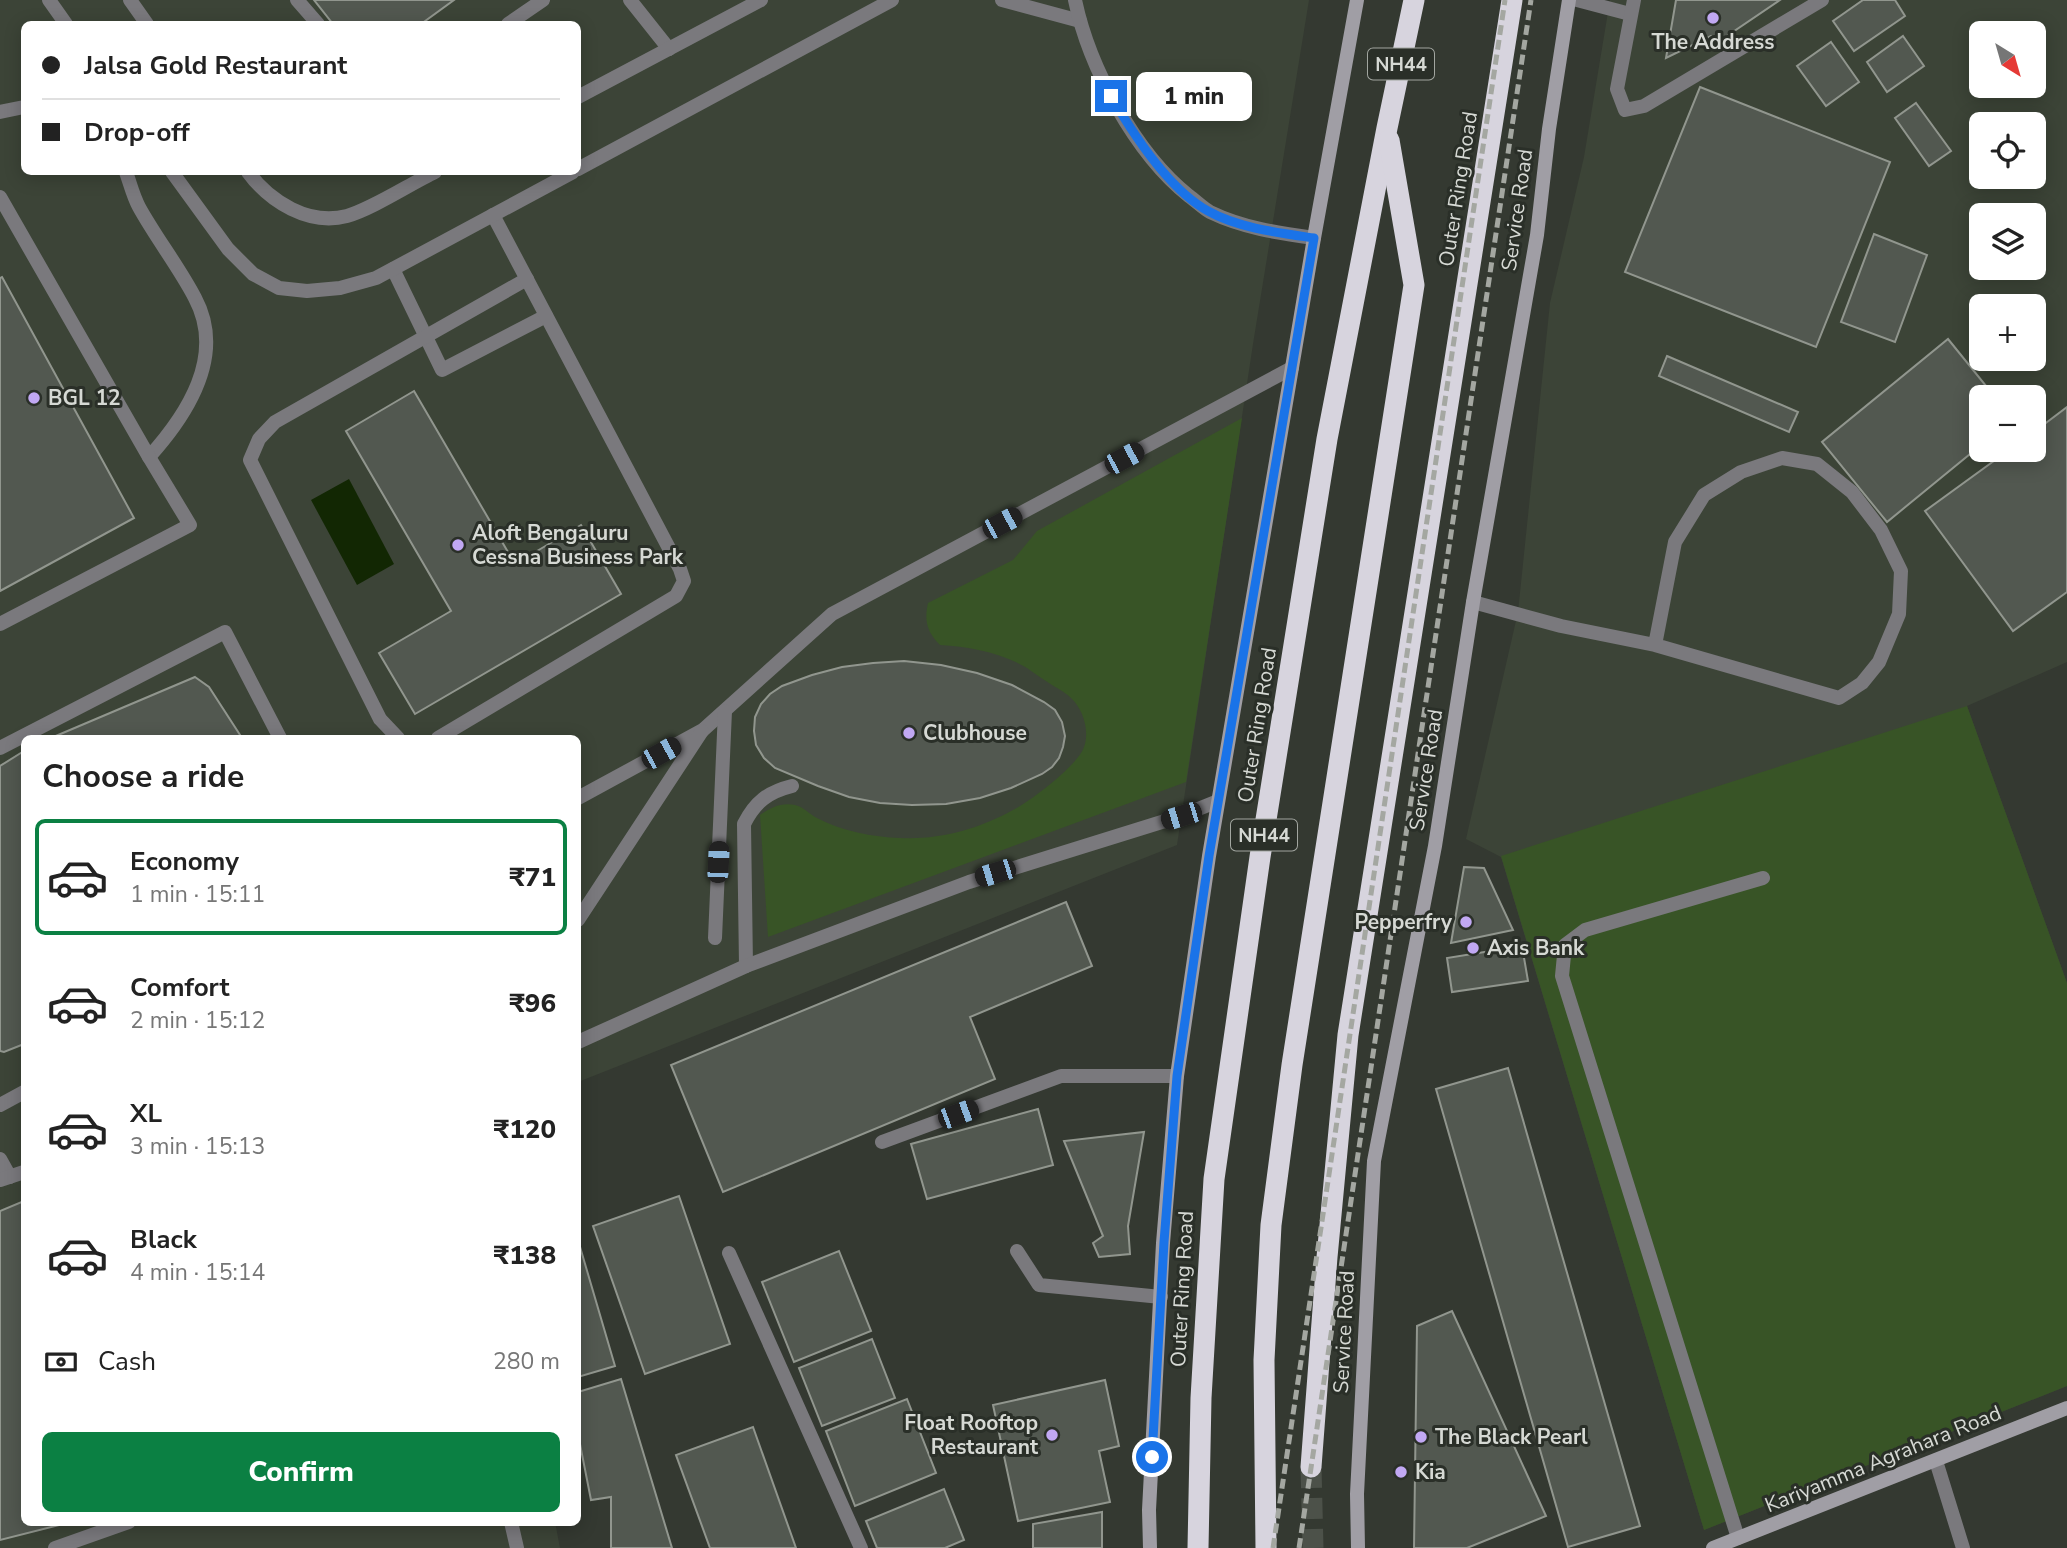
<!DOCTYPE html>
<html lang="en">
<head>
<meta charset="utf-8">
<style>
	body { margin:0; font-family:"Nunito Sans",sans-serif; background:#f6f6f6; color:#222; height:100vh; display:flex; flex-direction:column; font-size:26px; white-space:nowrap }
	* { box-sizing:border-box; margin:0 }
	p { font-size:23px; color:#767676 }
	.icon { flex:none; width:38px; height:38px; fill:none; stroke:currentColor; stroke-width:2; stroke-linecap:round; stroke-linejoin:round }
	.map { position:relative; flex:1; overflow:hidden }
	.details { position:absolute; left:21px; top:735px; width:560px; height:791px; display:flex; flex-direction:column; background:#fff; border-radius:10px; box-shadow:0 4px 18px #0003 }
	.details>* { flex:none }
	.hud { position:absolute; left:21px; top:21px; width:560px; height:154px; border-radius:10px; box-shadow:0 4px 18px #0003; display:grid; align-content:center; height:154px; padding:0 21px; background:#fff }
	.needle { width:46px; rotate:143deg }
	.controls { position:absolute; left:1969px; top:21px; display:grid; gap:14px }
	.controls a { display:grid; place-items:center; width:77px; height:77px; border-radius:10px; background:#fff; box-shadow:0 4px 18px #0003; font-size:35px }
	.end { position:absolute; width:32px; height:32px; margin:-16px; border:9px solid #1a73e8; background:#fff; box-shadow:0 0 0 4px #fff }
	.from { border-radius:50% }
	.bubble { position:absolute; height:49px; border-radius:10px; background:#fff; box-shadow:0 4px 18px #0003; font-size:23px; font-weight:800; line-height:49px; text-align:center }
	.car { position:absolute; width:21px; height:42px; margin:-21px -10px; border-radius:9px; box-shadow:0 0 5px 2px #0007; background:linear-gradient(#222 24%,#8ab4d8 0 40%,#222 0 76%,#8ab4d8 0 86%,#222 0) }
	.hud b { display:flex; align-items:center; gap:24px; height:66px; font-size:26px }
	.hud b+b { border-top:2px solid #e0e0e0 }
	.hud i { width:18px; height:18px; background:#222 }
	ul { padding:0; list-style:none }
	li { display:flex; align-items:center; gap:21px; height:116px; margin:0 14px 10px; padding:0 7px; border:4px solid transparent; border-radius:10px }
	li div { flex:1 }
	li b { display:block; font-size:26px }
	li em { font-style:normal; font-weight:800 }
	li.on { border-color:#0b8043 }
	li>.icon { width:63px; height:63px; stroke-width:1.5 }
	h2 { padding:0 21px; font-size:32px; line-height:84px }
	.pay { display:flex; align-items:center; gap:18px; height:77px; padding:0 21px; font-size:26px }
	.pay p { margin-inline-start:auto }
	.action { display:flex; gap:14px; margin-top:auto; padding:14px 21px }
	.action a { flex:1; height:80px; border-radius:10px; background:#0b8043; color:#fff; font-size:28px; font-weight:800; line-height:80px; text-align:center }
	.map>svg:first-child { display:block }
</style>
</head>
<body>
<div class="map">
<svg width="2067" height="1548" viewBox="0 0 2067 1548">
	<rect width="100%" height="100%" fill="#343931"/>
	<g fill="#3c4437" fill-rule="evenodd">
		<path d="M0,0H1309L1253,344L1177,845L578,1082V738H24V1522H555L560,1548H0ZM24,24H578V172H24Z"/>
		<path d="M1610,0H2067V662L1967,706L2067,983V1386L1704,1530L1501,857L1466,839L1518,612L1550,303L1584,157ZM1981,33H2034V86H1981ZM1981,124H2034V177H1981ZM1981,215H2034V268H1981ZM1981,306H2034V359H1981ZM1981,397H2034V450H1981Z"/>
	</g>
	<g fill="#385426">
		<path d="M1242,418L1186,782L768,937L760,815C770,808 781,802 795,805C804,807 809,814 817,818C841,831 873,837 900,838C939,840 979,829 1013,810C1031,801 1078,765 1084,747C1090,731 1083,709 1071,698C1064,691 1056,688 1049,683C1041,678 1034,673 1027,668C1000,652 970,647 940,645C927,632 924,621 928,603L1013,560L1037,531Z"/>
		<polygon points="1967,706 2067,983 2067,1386 1704,1530 1501,856"/>
	</g>
	<polygon fill="#122703" points="349,479 394,564 357,585 311,500"/>
	<g fill="#525850" stroke="#91968e" stroke-width="2">
		<polygon points="314,0 454,0 421,24 333,24"/>
		<polygon points="1676,0 1780,0 1718,42 1711,36 1666,58"/>
		<polygon points="1863,0 1895,0 1905,16 1854,51 1833,21"/>
		<polygon points="1903,36 1924,66 1887,92 1867,62"/>
		<polygon points="1831,42 1859,82 1826,106 1797,66"/>
		<polygon points="1700,87 1890,162 1816,347 1625,272"/>
		<polygon points="1916,103 1951,151 1929,166 1895,118"/>
		<polygon points="1874,234 1927,255 1895,342 1841,322"/>
		<polygon points="2,277 134,518 0,591 0,278"/>
		<polygon points="1948,339 1995,397 1981,397 1981,445 1887,522 1822,442"/>
		<polygon points="1667,356 1798,412 1789,432 1659,376"/>
		<polygon points="414,391 515,564 581,525 621,594 415,714 379,653 451,611 346,431"/>
		<polygon points="2067,407 2067,592 2013,631 1925,511 2009,450 2034,450 2034,432"/>
		<polygon points="904,661 941,665 977,673 1012,685 1044,702 1055,710 1062,722 1065,736 1063,747 1059,758 1052,767 1042,774 1011,788 980,798 946,804 912,805 880,803 849,797 818,786 775,768 764,758 756,745 754,731 755,717 761,704 770,694 782,686 812,675 842,667 873,663"/>
		<polygon points="195,677 209,687 242,738 51,738"/>
		<polygon points="24,751 24,1044 4,1052 0,1051 0,766"/>
		<polygon points="1464,867 1484,868 1513,930 1451,943"/>
		<polygon points="1066,902 1092,966 970,1017 995,1079 723,1192 671,1065"/>
		<polygon points="1522,946 1528,981 1452,992 1447,958"/>
		<polygon points="1508,1068 1640,1526 1568,1547 1436,1089"/>
		<polygon points="1038,1109 1053,1165 927,1199 911,1144"/>
		<polygon points="1144,1132 1128,1226 1130,1254 1099,1257 1093,1243 1103,1236 1064,1141"/>
		<polygon points="679,1196 730,1344 645,1374 593,1226"/>
		<polygon points="24,1201 24,1522 71,1522 0,1540 0,1211"/>
		<polygon points="578,1240 615,1366 578,1377"/>
		<polygon points="839,1251 871,1331 794,1362 762,1282"/>
		<polygon points="1452,1311 1546,1516 1467,1548 1414,1548 1417,1326"/>
		<polygon points="872,1339 895,1398 822,1426 799,1368"/>
		<polygon points="621,1379 672,1548 611,1548 611,1497 591,1500 578,1434 578,1392"/>
		<polygon points="1105,1380 1119,1446 1099,1451 1110,1502 1018,1521 993,1405"/>
		<polygon points="907,1399 936,1473 855,1506 826,1431"/>
		<polygon points="753,1427 796,1548 710,1548 676,1455"/>
		<polygon points="944,1489 964,1540 945,1548 877,1548 866,1521"/>
		<polygon points="1102,1512 1102,1548 1033,1548 1033,1524"/>
	</g>
	<g fill="none" stroke-linecap="round" stroke-linejoin="round">
		<polyline stroke="#4c5149" stroke-width="21" stroke-dasharray="21 10" stroke-linecap="butt" points="1311,1467 1313,1548"/>
		<g stroke="#7a797d" stroke-width="14">
			<polyline points="297,0 318,24"/>
			<polyline points="630,0 669,49"/>
			<polyline points="1577,0 1630,14"/>
			<polyline points="1634,0 1617,89 1625,110 1644,106 1822,0"/>
			<polyline points="508,24 543,0"/>
			<polyline points="0,112 24,107"/>
			<path d="M126,172C130,183 133,196 139,207C156,238 179,267 195,298C226,356 187,415 149,457"/>
			<polyline points="0,197 149,457 190,525 0,624"/>
			<polyline points="393,269 442,370 546,316"/>
			<polyline points="1473,602 1561,626 1655,645 1839,698 1862,683 1879,662 1899,614 1901,571 1881,530 1852,492 1817,464 1782,458 1741,472 1704,495 1675,542 1655,645"/>
			<polyline points="398,738 380,719 250,460 259,439 275,422 527,279"/>
			<polyline points="438,738 676,596 684,581 680,569 493,215"/>
			<polyline points="0,748 225,632 280,738"/>
			<polyline points="578,798 703,730 832,614 1292,368"/>
			<polyline points="578,920 702,731"/>
			<polyline points="715,938 725,711"/>
			<path d="M746,966L744,824C755,802 768,792 792,786"/>
			<polyline points="578,1042 746,966 969,882 1181,816 1218,801"/>
			<polyline points="0,1105 24,1092"/>
			<polyline points="882,1142 1061,1076 1177,1076"/>
			<polyline points="0,1159 10,1177"/>
			<polyline points="0,1180 24,1172"/>
			<polyline points="729,1253 861,1548"/>
			<polyline points="511,1522 517,1548"/>
			<polyline points="1738,1538 1562,976 1565,945 1585,930 1763,878"/>
			<polyline points="55,1548 129,1522"/>
		</g>
		<g stroke="#7a797d" stroke-width="14">
			<polyline points="49,0 66,24"/>
			<polyline points="130,0 147,24"/>
			<polyline points="1002,0 1080,21"/>
			<path d="M1075,0C1089,67 1135,153 1189,196C1196,201 1203,208 1210,212C1243,228 1278,233 1314,238"/>
			<polyline points="578,97 761,0"/>
			<polyline points="578,169 892,0"/>
			<polyline points="172,172 228,249 253,274 279,288 307,291 340,288 376,278 573,172"/>
			<path d="M248,172C270,202 309,226 347,216C372,209 410,184 435,172"/>
			<polyline points="1017,1251 1039,1285 1161,1297"/>
			<polyline points="1936,1461 1963,1548"/>
		</g>
		<g stroke="#a09ea5" stroke-width="14">
			<polyline points="1150,1548 1149,1510 1163,1243 1177,1076 1209,856 1314,238 1357,0"/>
			<polyline points="1358,1548 1357,1494 1374,1161 1435,846 1473,602 1537,235 1549,129 1569,0"/>
			<polyline points="1713,1548 2067,1408"/>
		</g>
		<g stroke="#d7d4de" stroke-width="21">
			<polyline points="1311,1467 1327,1257 1348,1035 1512,0"/>
			<polyline points="1198,1548 1201,1398 1214,1179 1260,857 1327,439 1387,128 1414,0"/>
			<polyline points="1266,1548 1264,1360 1271,1225 1292,1065 1414,285 1389,140"/>
		</g>
		<g stroke="#a4a7a1" stroke-width="5" stroke-dasharray="10 5" stroke-linecap="butt">
			<polyline points="1273,1548 1505,0"/>
			<polyline points="1299,1548 1531,0"/>
		</g>
	</g>
	<g fill="none" stroke-linecap="round" stroke-linejoin="round">
		<path stroke="#1a73e8" stroke-width="9" d="M1111,96C1133,134 1170,190 1208,211C1238,228 1280,233 1314,238L1209,856L1177,1076L1164,1242L1152,1457"/>
	</g>
	<g fill="#c1a8f3" stroke="#2a2f28" stroke-width="2.5">
		<circle cx="1713" cy="18" r="7"/>
		<circle cx="34" cy="398" r="7"/>
		<circle cx="458" cy="545" r="7"/>
		<circle cx="909" cy="733" r="7"/>
		<circle cx="1466" cy="922" r="7"/>
		<circle cx="1473" cy="948" r="7"/>
		<circle cx="1052" cy="1435" r="7"/>
		<circle cx="1421" cy="1437" r="7"/>
		<circle cx="1401" cy="1472" r="7"/>
	</g>
	<g text-anchor="middle" stroke-width="6" stroke-linejoin="round" paint-order="stroke">
		<g fill="#2a2f28" stroke="#a2a6a0" stroke-width="2">
			<rect x="1368" y="48.5" width="66" height="31" rx="5"/>
			<rect x="1231" y="819.5" width="66" height="31" rx="5"/>
		</g>
		<g font-size="19" font-weight="bold" fill="#d6d9d4">
			<text x="1401" y="71">NH44</text>
			<text x="1264" y="842">NH44</text>
		</g>
		<g font-size="21" font-weight="bold" fill="#d6d9d4" stroke="#2a2f28" text-anchor="start">
			<text x="1713" y="49" text-anchor="middle">The Address</text>
			<text x="48" y="405">BGL 12</text>
			<text x="472" y="540">Aloft Bengaluru<tspan x="472" dy="24">Cessna Business Park</tspan></text>
			<text x="923" y="740">Clubhouse</text>
			<text x="1452" y="929" text-anchor="end">Pepperfry</text>
			<text x="1487" y="955">Axis Bank</text>
			<text x="1038" y="1430" text-anchor="end">Float Rooftop<tspan x="1038" dy="24">Restaurant</tspan></text>
			<text x="1435" y="1444">The Black Pearl</text>
			<text x="1415" y="1479">Kia</text>
		</g>
		<g font-size="21" fill="#d6d9d4" stroke="#2a2f28">
			<text transform="translate(1458 189) rotate(-81)" y="7">Outer Ring Road</text>
			<text transform="translate(1517 210) rotate(-82)" y="7">Service Road</text>
			<text transform="translate(1257 725) rotate(-81)" y="7">Outer Ring Road</text>
			<text transform="translate(1426 770) rotate(-81)" y="7">Service Road</text>
			<text transform="translate(1182 1289) rotate(-87)" y="7">Outer Ring Road</text>
			<text transform="translate(1344 1332) rotate(-87)" y="7">Service Road</text>
			<text transform="translate(1883 1459) rotate(-22)" y="7">Kariyamma Agrahara Road</text>
		</g>
	</g>
</svg>
<div class="controls">
<a><svg class="needle" viewBox="-14 -14 28 28"><path d="M0-13l5 13h-10z" fill="#e53935"/><path d="M0 13l5-13h-10z" fill="#767676"/></svg></a>
<a><svg class="icon" aria-label="locate" viewBox="0 0 24 24"><circle cx="12" cy="12" r="6"/><path d="M12 2v4M12 18v4M2 12h4M18 12h4"/></svg></a>
<a><svg class="icon" aria-label="layers" viewBox="0 0 24 24"><path d="M12 4l9 5-9 5-9-5zM3 14l9 5 9-5"/></svg></a>
<a>+</a>
<a>−</a>
</div>
<i class="end from" style="left:1152px;top:1457px"></i>
<i class="end" style="left:1111px;top:96px"></i>
<div class="bubble" style="left:1136px;top:72px;width:116px">1 min</div>
<i class="car" style="left:1124px;top:458px;rotate:62deg"></i>
<i class="car" style="left:1002px;top:523px;rotate:62deg"></i>
<i class="car" style="left:661px;top:753px;rotate:61deg"></i>
<i class="car" style="left:1181px;top:816px;rotate:253deg"></i>
<i class="car" style="left:718px;top:862px;rotate:3deg"></i>
<i class="car" style="left:995px;top:873px;rotate:253deg"></i>
<i class="car" style="left:958px;top:1114px;rotate:70deg"></i>
<div class="hud">
<b><i class="from"></i>Jalsa Gold Restaurant</b>
<b><i></i>Drop-off</b>
</div>
<section class="details">
<h2>Choose a ride</h2>
<ul>
<li class="on"><svg class="icon" aria-label="car" viewBox="0 0 24 24"><path d="M5 17H2v-5l4-1 3-4h7l3 4 3 1v5h-3M9 17h6M6 11h13"/><circle cx="7" cy="17" r="2"/><circle cx="17" cy="17" r="2"/></svg><div><b>Economy</b><p>1 min · 15:11</p></div><em>₹71</em></li>
<li><svg class="icon" aria-label="car" viewBox="0 0 24 24"><path d="M5 17H2v-5l4-1 3-4h7l3 4 3 1v5h-3M9 17h6M6 11h13"/><circle cx="7" cy="17" r="2"/><circle cx="17" cy="17" r="2"/></svg><div><b>Comfort</b><p>2 min · 15:12</p></div><em>₹96</em></li>
<li><svg class="icon" aria-label="car" viewBox="0 0 24 24"><path d="M5 17H2v-5l4-1 3-4h7l3 4 3 1v5h-3M9 17h6M6 11h13"/><circle cx="7" cy="17" r="2"/><circle cx="17" cy="17" r="2"/></svg><div><b>XL</b><p>3 min · 15:13</p></div><em>₹120</em></li>
<li><svg class="icon" aria-label="car" viewBox="0 0 24 24"><path d="M5 17H2v-5l4-1 3-4h7l3 4 3 1v5h-3M9 17h6M6 11h13"/><circle cx="7" cy="17" r="2"/><circle cx="17" cy="17" r="2"/></svg><div><b>Black</b><p>4 min · 15:14</p></div><em>₹138</em></li>
</ul>
<div class="pay"><svg class="icon" aria-label="cash" viewBox="0 0 24 24"><path d="M3 7h18v10H3z"/><circle cx="12" cy="12" r="2"/></svg>Cash<p>280 m</p></div>
<div class="action"><a>Confirm</a></div>
</section>
</div>
</body>
</html>
